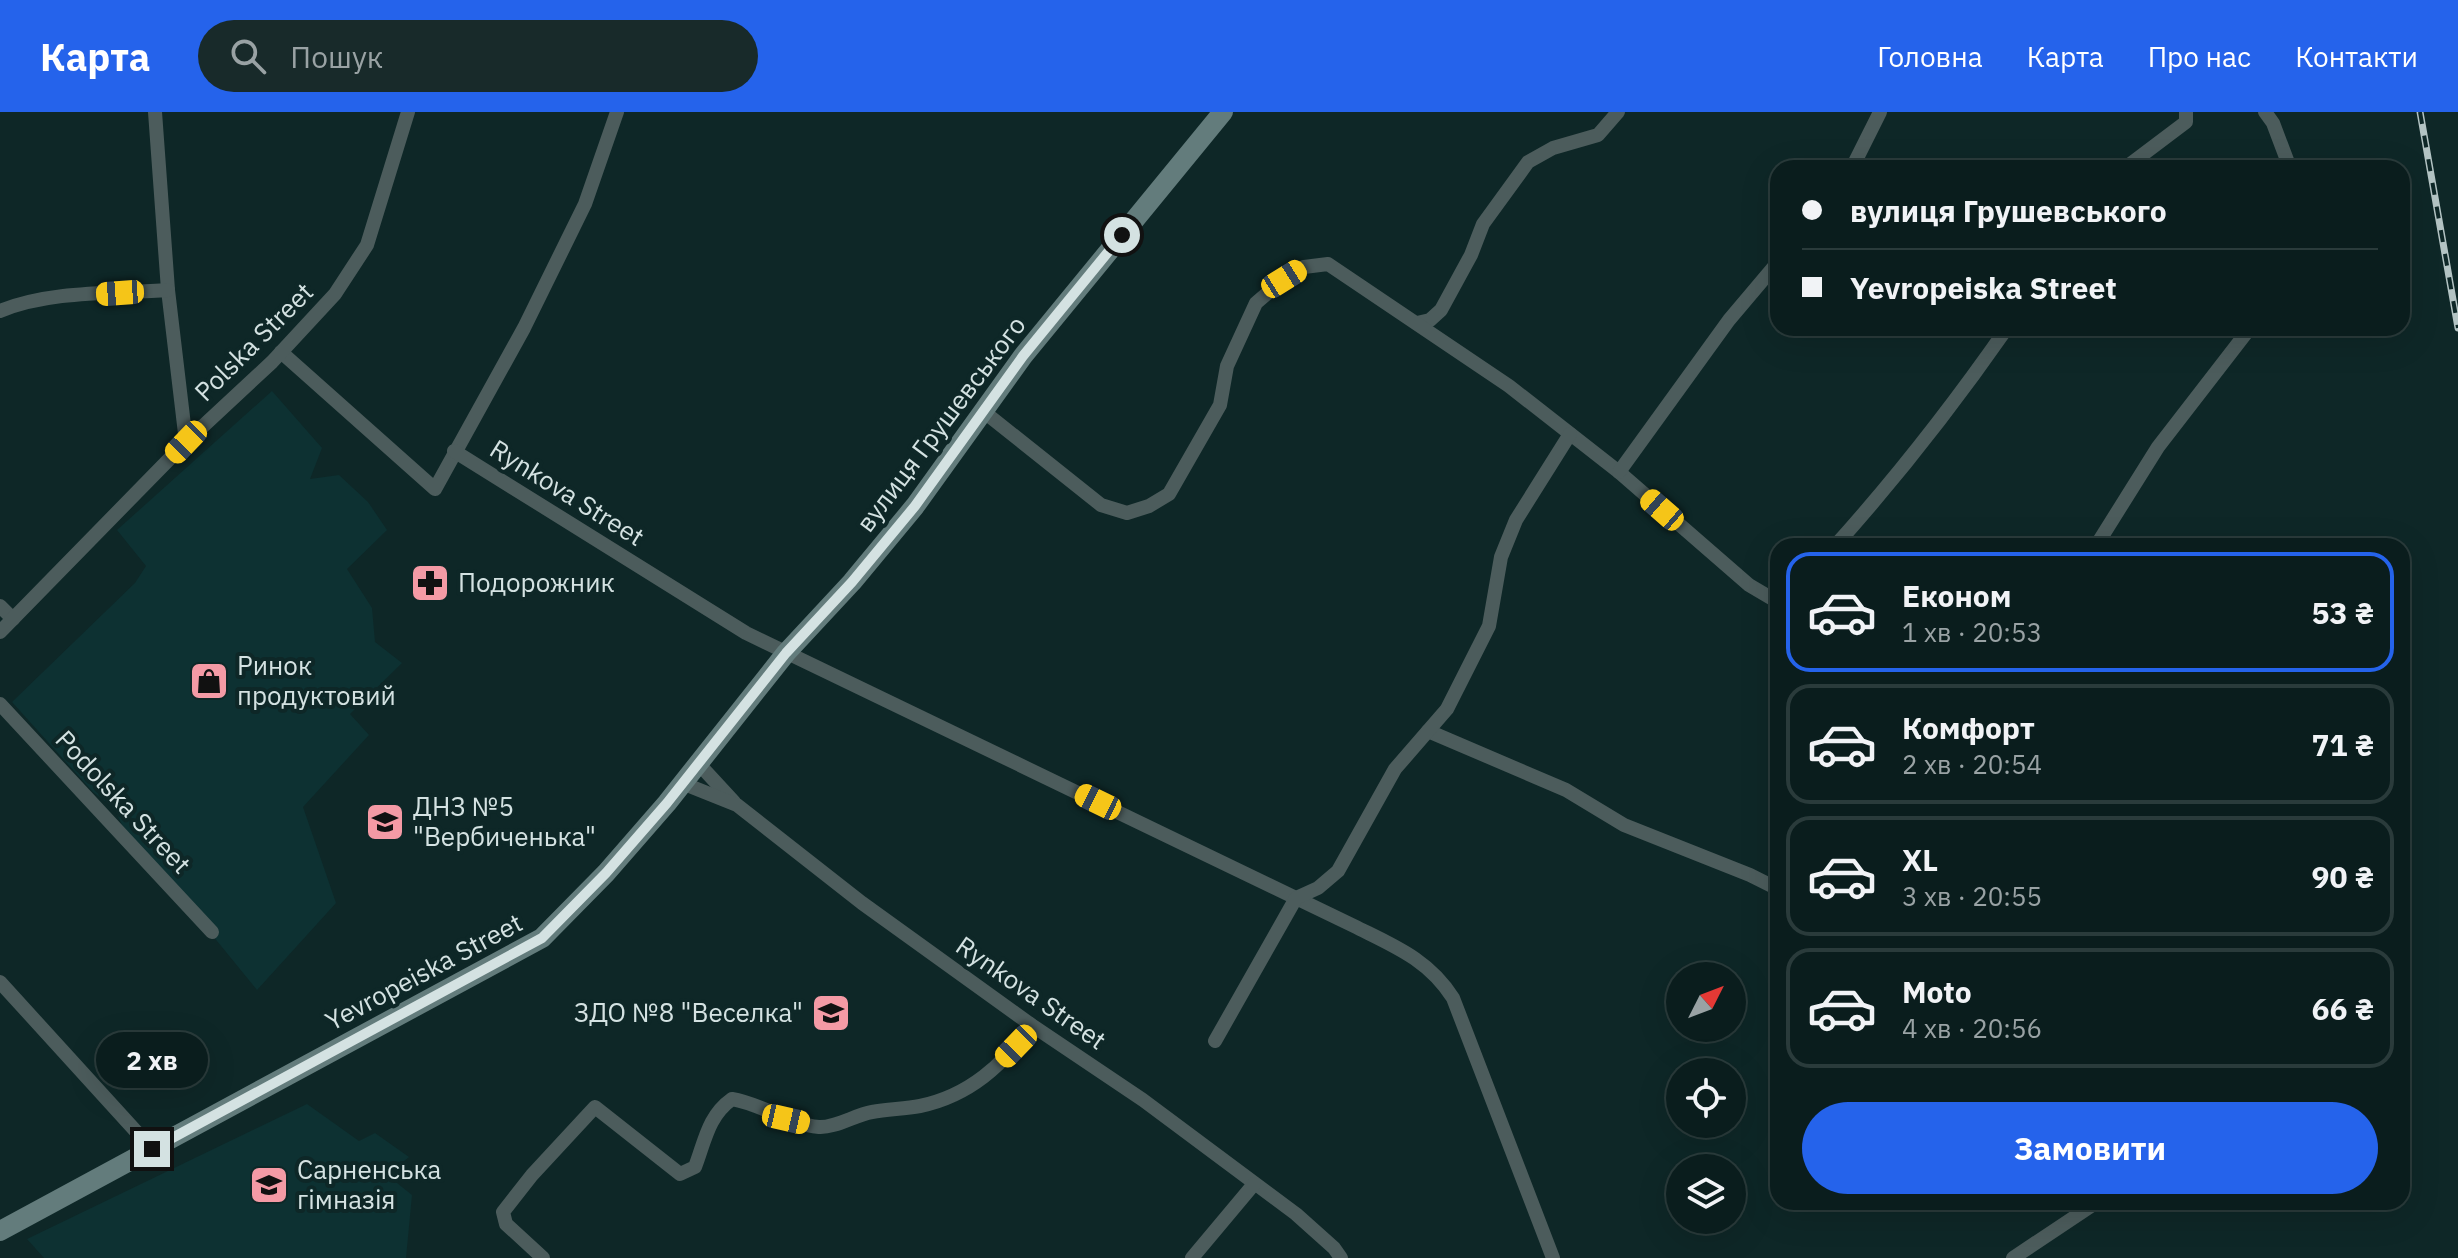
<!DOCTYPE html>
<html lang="uk">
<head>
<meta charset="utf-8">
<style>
	body { margin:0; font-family:"IBM Plex Sans",sans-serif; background:#182a2a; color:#f1f3f6; height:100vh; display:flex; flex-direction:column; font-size:30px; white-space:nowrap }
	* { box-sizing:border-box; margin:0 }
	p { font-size:26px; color:#99a2a4 }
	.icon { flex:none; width:44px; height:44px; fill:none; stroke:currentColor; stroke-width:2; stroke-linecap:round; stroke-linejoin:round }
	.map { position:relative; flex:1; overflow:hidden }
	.panel { position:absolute; left:1770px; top:426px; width:640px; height:672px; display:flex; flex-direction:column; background:#0a1d1d; border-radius:24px; box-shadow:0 8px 32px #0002,0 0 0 2px #2a3b3b }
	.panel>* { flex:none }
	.top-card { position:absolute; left:1770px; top:48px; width:640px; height:176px; border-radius:24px; box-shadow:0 8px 32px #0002,0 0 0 2px #2a3b3b; display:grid; align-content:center; height:176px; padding:0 32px; background:#0a1d1d }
	.needle { width:52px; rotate:48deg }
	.fabs { position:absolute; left:1666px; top:850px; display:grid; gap:16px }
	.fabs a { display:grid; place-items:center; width:80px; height:80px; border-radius:50%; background:#0a1d1d; box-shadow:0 8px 32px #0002,0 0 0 2px #2a3b3b; font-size:40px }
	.end { position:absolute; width:36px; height:36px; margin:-18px; border:10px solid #d4e2e2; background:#111; box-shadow:0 0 0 4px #111 }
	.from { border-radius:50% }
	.bubble { position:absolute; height:56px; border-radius:28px; background:#0a1d1d; box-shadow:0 8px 32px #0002,0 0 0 2px #2a3b3b; font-size:26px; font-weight:700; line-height:56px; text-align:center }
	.car { position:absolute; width:24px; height:48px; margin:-24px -12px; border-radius:10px; box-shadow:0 0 6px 2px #0007; background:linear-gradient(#f5c518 24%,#345 0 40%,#f5c518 0 76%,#345 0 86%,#f5c518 0) }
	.top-card b { display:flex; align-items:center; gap:28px; height:76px; font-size:30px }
	.top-card b+b { border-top:2px solid #2a3b3b }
	.top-card i { width:20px; height:20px; background:#f1f3f6 }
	ul { padding:14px 0 0; list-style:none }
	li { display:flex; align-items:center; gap:24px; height:120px; margin:0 16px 12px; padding:0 16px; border:4px solid #2a3b3b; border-radius:24px }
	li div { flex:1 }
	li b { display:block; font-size:30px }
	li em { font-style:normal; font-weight:700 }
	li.current { border-color:#2563eb }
	li>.icon { width:72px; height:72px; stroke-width:1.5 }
	.action { display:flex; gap:16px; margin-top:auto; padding:16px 32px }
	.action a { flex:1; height:92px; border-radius:48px; background:#2563eb; color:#fff; font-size:32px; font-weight:700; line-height:92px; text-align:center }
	header { display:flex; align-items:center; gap:48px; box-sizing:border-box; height:112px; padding:0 40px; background:#2563eb; color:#fff }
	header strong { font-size:38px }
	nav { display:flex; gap:44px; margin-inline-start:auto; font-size:28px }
	.search { width:560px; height:72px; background:#182a2a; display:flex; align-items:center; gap:20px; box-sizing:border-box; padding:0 28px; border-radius:44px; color:#99a2a4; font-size:30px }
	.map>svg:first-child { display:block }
</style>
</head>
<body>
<header>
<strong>Карта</strong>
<div class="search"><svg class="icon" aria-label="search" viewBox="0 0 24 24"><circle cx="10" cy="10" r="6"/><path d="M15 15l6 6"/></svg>Пошук</div>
<nav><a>Головна</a><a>Карта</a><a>Про нас</a><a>Контакти</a></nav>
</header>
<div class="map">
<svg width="2458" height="1146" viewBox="0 0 2458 1146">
	<rect width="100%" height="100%" fill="#0e2727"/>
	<g fill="#0d3132">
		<polygon points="272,279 322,336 310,367 339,363 368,390 387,418 347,457 372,496 375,530 402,551 350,602 369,623 303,695 336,791 257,878 195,802 134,738 114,696 93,680 12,590 135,471 146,454 117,418"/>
		<polygon points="307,992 359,1029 375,1021 409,1045 387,1063 412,1083 406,1146 44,1146 27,1127"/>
	</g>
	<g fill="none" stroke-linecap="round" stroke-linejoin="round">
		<g stroke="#4c5c5c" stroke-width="14">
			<polyline points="155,0 168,178 186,330"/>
			<polyline points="2265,0 2273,11 2290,56"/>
			<polyline points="1852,56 1880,0"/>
			<polyline points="2125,56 2186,10 2186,0"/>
			<path d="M0,199C51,178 114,182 168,178"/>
			<polyline points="1417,211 1430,208 1441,198 1471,143 1483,112 1528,50 1553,36 1598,23 1618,0"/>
			<polyline points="281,240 435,377 524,216 585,92 617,0"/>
			<polyline points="983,299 1101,393 1127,401 1149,394 1169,382 1220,293 1227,254 1256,191 1284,167 1304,155 1328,152 1509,274 1619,360 1749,473 1771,486 1778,485"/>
			<path d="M454,339L746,521L1354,814C1394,834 1428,847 1453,886L1553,1146"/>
			<polyline points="1619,360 1729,208 1778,150"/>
			<path d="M1835,434C1897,365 1954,292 2007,216"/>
			<polyline points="2096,434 2158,335 2250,216"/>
			<polyline points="0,494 13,507"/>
			<polyline points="0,520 186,330 272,250 335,182 367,133 408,0"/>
			<polyline points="0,592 212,820"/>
			<polyline points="1428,619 1566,678 1624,713 1750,763 1778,777"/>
			<polyline points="698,651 734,690"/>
			<polyline points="682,671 737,693 862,791 1030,912 1143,988 1296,1102 1334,1136 1341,1146"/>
			<polyline points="0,870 152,1037"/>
			<polyline points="1215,929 1296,786 1318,776 1338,759 1395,657 1447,597 1489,514 1501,445 1516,408 1570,322"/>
			<path d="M543,1146L506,1112L503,1100L532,1063L595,995L680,1062L695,1055C705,1029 708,1004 732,987C762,992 788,1012 819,1015C835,1016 855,1003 872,1000C888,997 904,997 920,994C968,984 1005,953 1030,912"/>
			<polyline points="1192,1146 1254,1072"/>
			<polyline points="2013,1146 2097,1090"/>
		</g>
		<polyline stroke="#637c7c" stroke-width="20" points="0,1119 542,826 606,761 667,691 786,541 852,470 915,394 1023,244 1223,0"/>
		<defs>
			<polyline id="rail" points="2420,0 2458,216"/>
		</defs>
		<use href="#rail" stroke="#b3c3c3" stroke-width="7"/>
		<use href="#rail" stroke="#0e2727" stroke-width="4" stroke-dasharray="12" stroke-linecap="butt"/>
	</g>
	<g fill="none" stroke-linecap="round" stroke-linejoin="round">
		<polyline stroke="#d4e2e2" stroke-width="10" points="152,1037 542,826 606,761 667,691 786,541 852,470 915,394 1023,244 1122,123"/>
	</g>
	<defs>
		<symbol id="pharmacy-square" viewBox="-11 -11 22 22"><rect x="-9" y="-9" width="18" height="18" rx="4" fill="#f49aa5" stroke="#0e2727"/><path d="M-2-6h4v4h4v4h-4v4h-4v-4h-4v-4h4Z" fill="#111"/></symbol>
		<symbol id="shop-square" viewBox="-11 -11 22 22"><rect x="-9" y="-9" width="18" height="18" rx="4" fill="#f49aa5" stroke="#0e2727"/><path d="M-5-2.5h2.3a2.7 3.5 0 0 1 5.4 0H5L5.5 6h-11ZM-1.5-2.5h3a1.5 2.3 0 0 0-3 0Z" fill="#111"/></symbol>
		<symbol id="school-square" viewBox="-11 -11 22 22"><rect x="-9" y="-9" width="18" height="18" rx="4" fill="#f49aa5" stroke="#0e2727"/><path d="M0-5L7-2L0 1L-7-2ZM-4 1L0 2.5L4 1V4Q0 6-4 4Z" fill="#111"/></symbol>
	</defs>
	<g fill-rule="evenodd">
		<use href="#pharmacy-square" x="408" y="449" width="44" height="44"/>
		<use href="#shop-square" x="187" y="547" width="44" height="44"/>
		<use href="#school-square" x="363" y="688" width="44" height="44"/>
		<use href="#school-square" x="809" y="879" width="44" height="44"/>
		<use href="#school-square" x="247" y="1051" width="44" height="44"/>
	</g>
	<g text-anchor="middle" stroke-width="8" stroke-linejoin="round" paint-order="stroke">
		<g font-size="26" fill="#d4e2e2" stroke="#0e2727">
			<text transform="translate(254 230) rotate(-45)" y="9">Polska Street</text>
			<text transform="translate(941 312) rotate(-53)" y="9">вулиця Грушевського</text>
			<text transform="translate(567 381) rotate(32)" y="9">Rynkova Street</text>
			<text transform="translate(123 690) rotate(47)" y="9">Podolska Street</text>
			<text transform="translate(424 860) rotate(-28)" y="9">Yevropeiska Street</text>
			<text transform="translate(1031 881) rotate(35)" y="9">Rynkova Street</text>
		</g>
		<g font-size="26" fill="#d4e2e2" stroke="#0e2727" text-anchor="start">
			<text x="458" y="480">Подорожник</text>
			<text x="237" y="563">Ринок<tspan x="237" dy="30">продуктовий</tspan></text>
			<text x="413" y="704">ДНЗ №5<tspan x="413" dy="30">"Вербиченька"</tspan></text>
			<text x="803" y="910" text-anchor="end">ЗДО №8 "Веселка"</text>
			<text x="297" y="1067">Сарненська<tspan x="297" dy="30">гімназія</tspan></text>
		</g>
	</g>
</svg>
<div class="fabs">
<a><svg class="needle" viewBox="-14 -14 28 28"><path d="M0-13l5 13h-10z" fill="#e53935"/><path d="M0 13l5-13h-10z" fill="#99a2a4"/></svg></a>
<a><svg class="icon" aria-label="locate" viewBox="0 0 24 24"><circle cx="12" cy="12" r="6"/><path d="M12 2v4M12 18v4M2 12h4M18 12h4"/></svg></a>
<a><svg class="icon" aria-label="layers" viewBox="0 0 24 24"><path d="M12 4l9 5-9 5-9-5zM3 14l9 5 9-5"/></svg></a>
</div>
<i class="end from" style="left:1122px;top:123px"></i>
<i class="end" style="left:152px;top:1037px"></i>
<div class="bubble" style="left:96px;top:920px;width:112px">2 хв</div>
<i class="car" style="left:1284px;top:167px;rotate:58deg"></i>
<i class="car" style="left:120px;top:181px;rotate:266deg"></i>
<i class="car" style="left:186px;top:330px;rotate:224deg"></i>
<i class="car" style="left:1662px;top:398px;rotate:311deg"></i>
<i class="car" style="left:1098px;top:690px;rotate:296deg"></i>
<i class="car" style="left:1016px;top:934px;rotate:224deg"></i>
<i class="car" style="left:786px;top:1007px;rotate:103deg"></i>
<div class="top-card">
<b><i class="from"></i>вулиця Грушевського</b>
<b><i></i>Yevropeiska Street</b>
</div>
<section class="panel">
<ul>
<li class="current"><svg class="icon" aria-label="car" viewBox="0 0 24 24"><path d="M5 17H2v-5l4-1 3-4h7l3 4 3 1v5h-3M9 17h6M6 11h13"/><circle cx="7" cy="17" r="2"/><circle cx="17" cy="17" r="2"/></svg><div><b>Економ</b><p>1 хв · 20:53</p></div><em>53 ₴</em></li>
<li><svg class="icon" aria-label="car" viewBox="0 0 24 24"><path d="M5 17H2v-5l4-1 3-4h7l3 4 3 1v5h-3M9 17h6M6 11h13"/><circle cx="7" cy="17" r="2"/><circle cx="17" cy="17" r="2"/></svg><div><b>Комфорт</b><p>2 хв · 20:54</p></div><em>71 ₴</em></li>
<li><svg class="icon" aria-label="car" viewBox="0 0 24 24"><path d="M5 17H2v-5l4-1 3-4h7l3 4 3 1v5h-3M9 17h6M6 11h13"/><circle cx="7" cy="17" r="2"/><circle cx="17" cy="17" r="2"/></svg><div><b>XL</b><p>3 хв · 20:55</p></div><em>90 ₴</em></li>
<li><svg class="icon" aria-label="car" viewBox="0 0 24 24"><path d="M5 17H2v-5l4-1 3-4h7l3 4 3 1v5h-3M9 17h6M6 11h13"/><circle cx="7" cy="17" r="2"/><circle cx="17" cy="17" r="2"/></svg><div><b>Moto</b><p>4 хв · 20:56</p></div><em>66 ₴</em></li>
</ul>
<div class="action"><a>Замовити</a></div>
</section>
</div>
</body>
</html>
